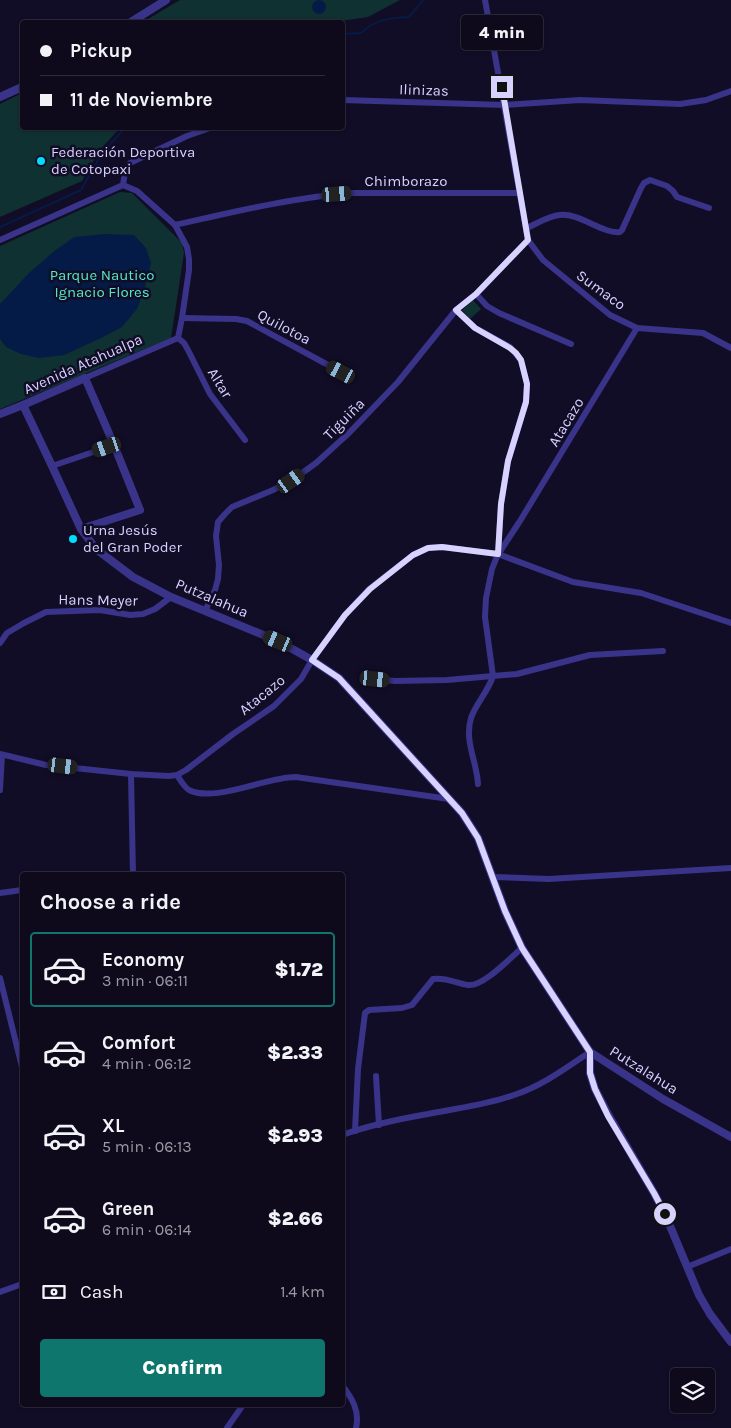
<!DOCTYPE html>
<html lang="en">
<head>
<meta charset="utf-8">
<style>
	body { margin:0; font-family:Karla,sans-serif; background:#1c1829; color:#f1f3f6; height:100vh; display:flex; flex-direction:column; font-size:19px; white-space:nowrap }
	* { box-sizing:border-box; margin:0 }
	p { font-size:16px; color:#9b9aa3 }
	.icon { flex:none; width:28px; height:28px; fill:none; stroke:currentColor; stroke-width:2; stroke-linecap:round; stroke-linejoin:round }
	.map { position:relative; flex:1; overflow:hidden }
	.sheet { position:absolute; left:20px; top:872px; width:325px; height:535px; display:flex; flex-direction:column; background:#0e0a1c; border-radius:5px; box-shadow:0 1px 4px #0004,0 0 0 1px #2e2b3b }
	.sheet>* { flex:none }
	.hud { position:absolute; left:20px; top:20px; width:325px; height:110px; border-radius:5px; box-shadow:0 1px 4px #0004,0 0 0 1px #2e2b3b; display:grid; align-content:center; height:110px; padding:0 20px; background:#0e0a1c }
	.fabs { position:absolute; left:670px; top:1368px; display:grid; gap:10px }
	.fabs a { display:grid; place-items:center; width:45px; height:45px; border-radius:5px; background:#0e0a1c; box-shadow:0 1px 4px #0004,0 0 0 1px #2e2b3b; font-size:25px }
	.end { position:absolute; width:22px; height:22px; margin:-11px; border:6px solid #d8d2ff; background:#111; box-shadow:0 0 0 2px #111 }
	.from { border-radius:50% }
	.bubble { position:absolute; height:35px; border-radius:5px; background:#0e0a1c; box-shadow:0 1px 4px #0004,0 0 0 1px #2e2b3b; font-size:16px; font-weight:800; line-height:35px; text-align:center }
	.car { position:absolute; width:15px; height:30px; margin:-15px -8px; border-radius:6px; box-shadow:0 0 4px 1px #0007; background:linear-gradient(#222 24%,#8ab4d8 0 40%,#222 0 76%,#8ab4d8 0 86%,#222 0) }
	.hud b { display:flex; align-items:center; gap:18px; height:48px; font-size:19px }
	.hud b+b { border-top:1px solid #2e2b3b }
	.hud i { width:12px; height:12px; background:#f1f3f6 }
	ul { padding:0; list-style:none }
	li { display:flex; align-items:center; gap:15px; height:75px; margin:0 10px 8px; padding:0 10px; border:2px solid transparent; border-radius:5px }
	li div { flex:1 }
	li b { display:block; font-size:19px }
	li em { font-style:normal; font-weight:800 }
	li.on { border-color:#0f766e }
	li>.icon { width:45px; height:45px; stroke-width:1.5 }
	h2 { padding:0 20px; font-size:22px; line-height:60px }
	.pay { display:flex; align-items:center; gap:12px; height:55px; padding:0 20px; font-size:19px }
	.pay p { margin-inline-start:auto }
	.button { display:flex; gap:10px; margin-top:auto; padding:10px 20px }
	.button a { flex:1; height:58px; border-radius:5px; background:#0f766e; color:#fff; font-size:20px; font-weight:800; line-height:58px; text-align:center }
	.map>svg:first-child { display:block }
</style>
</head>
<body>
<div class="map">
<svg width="731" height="1428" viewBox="0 0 731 1428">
	<rect width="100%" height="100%" fill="#120d26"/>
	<g fill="#0f3131">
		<polygon points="180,0 400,0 368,17 334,22 143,22"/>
		<polygon points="22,93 22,128 120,128 99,151 82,181 0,217 0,104"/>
		<polygon points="120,192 132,193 182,243 184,253 171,338 0,409 0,246"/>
		<polygon points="473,300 481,309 470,319 462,310"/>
	</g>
	<g fill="#051b47">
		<circle cx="319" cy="7" r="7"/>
		<polygon points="105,234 134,235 146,248 151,263 146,284 137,309 122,327 99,339 64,355 39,358 21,354 6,347 0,339 0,304 28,274 53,252 74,237"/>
	</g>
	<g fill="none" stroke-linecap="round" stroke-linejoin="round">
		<g stroke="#051b47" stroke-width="2">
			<path d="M342,34L361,33C375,19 390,18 409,17L423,0"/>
			<polyline points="0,227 81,190 102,153 125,128"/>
		</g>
		<g stroke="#393489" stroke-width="6">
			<polyline points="485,0 528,240 543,260 610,315 637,328 703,333 731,348"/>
			<polyline points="342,100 505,105 580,100 680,104 706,100 731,91"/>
			<polyline points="123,185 137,191 175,225 187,247 189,259 189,270 182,318 178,338"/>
			<polyline points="123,185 125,172 130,163 187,136 210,128"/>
			<path d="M175,225C233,212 291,198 350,193H520"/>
			<path d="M527,228C538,223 548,216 560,215C580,213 602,234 620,232L622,230L641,188L644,183L650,180L667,186L673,191L677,197L709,208"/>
			<polyline points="0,240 123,185"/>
			<polyline points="476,294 487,306 499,313 571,344"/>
			<path d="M456,310L475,328L510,347L515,353L521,360L527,384L526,402L508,461L501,504L498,554L492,569L486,598L485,617L493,676C488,692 476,703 471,718C464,741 477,762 478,784"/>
			<polyline points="182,318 236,319 247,321 341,372"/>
			<polyline points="178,338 184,343 188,350 210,394 245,440"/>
			<polyline points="85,378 178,338"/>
			<polyline points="52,466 114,445"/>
			<polyline points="499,553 520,521 637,328"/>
			<polyline points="205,611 215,590 218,579 219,565 216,536 218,522 225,514 232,507 273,490 291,481 316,463 349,433 398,382 456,310 476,294 528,240"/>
			<polyline points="0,643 7,633 24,623 46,612 100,610 130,615 143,614 155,609 171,597"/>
			<polyline points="375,679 395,681 447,680 517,674 590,655 663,651"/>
			<polyline points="0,754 46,765 131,774 169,776 177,775 186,770 233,734 274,706 301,679 312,660 345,615 369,589 413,555 428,548 442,547 498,554 573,582 641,593 731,623"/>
			<polyline points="131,774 133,875"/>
			<path d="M177,775C180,780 184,787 189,790C215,803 265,777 296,777L449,799"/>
			<polyline points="0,790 2,755"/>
			<polyline points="493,877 549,879 731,868"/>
			<polyline points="0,893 22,890"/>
			<polyline points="0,978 22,1067"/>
			<polyline points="376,1076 379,1125"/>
			<path d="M355,1131L358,1069L365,1013L369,1010L402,1008L412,1005L433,979C445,977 456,983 468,985C483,987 510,958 522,948"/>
			<path d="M342,1135C370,1125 399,1119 428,1114C457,1108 486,1105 514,1095C542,1086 566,1068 590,1052"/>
			<polyline points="687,1267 731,1249"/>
			<polyline points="0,1292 22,1284"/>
			<path d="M342,1385C352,1398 360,1411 356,1428"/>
			<polyline points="227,1428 243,1405"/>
		</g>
		<g stroke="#393489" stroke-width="8">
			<polyline points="131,22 166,0"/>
			<polyline points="0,97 22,87"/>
			<polyline points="23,405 52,466 81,529 96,549 133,577 171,597 278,641 312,660 339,678 462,813 478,838 505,911 522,948 590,1052 663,1099 731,1137"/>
			<polyline points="0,414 23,405 85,378 114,445 140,510 81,529"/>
			<polyline points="590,1052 590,1073 595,1089 609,1116 654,1193 665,1214 699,1295 710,1314 731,1342"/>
		</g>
	</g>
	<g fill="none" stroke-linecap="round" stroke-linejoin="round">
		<polyline stroke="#d8d2ff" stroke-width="6" points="502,87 528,240 476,294 456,310 475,328 510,348 516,353 521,360 527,384 526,402 508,461 501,504 498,554 442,547 428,548 413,555 370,589 345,615 312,660 339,678 462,813 478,838 505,911 522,948 590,1052 590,1073 595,1089 608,1116 654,1193 665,1214"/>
	</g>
	<g fill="#00ddfd" stroke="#120d26" stroke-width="2">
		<circle cx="41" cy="161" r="5"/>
		<circle cx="73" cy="539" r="5"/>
	</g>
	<g text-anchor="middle" stroke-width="5" stroke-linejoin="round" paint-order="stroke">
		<g font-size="15" fill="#d8d2ff" stroke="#120d26">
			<text transform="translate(424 90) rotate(2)" y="5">Ilinizas</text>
			<text x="406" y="186">Chimborazo</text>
			<text transform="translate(601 290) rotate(36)" y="5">Sumaco</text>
			<text transform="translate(284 327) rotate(28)" y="5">Quilotoa</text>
			<text transform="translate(83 364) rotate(-24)" y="5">Avenida Atahualpa</text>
			<text transform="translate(220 383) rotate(58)" y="5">Altar</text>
			<text transform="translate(344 419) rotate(-45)" y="5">Tiguiña</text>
			<text transform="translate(566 422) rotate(-59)" y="5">Atacazo</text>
			<text transform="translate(212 598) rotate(23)" y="5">Putzalahua</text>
			<text transform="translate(98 600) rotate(1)" y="5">Hans Meyer</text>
			<text transform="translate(262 695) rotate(-39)" y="5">Atacazo</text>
			<text transform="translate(644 1070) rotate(32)" y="5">Putzalahua</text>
		</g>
		<g font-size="15" fill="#d8d2ff" stroke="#120d26" text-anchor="start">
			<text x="51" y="157">Federación Deportiva<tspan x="51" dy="17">de Cotopaxi</tspan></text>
			<text x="83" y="535">Urna Jesús<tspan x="83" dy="17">del Gran Poder</tspan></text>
		</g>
		<g font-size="15" fill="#53eac8" stroke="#120d26">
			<text x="102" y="280">Parque Nautico<tspan x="102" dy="17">Ignacio Flores</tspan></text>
		</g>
	</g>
</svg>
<div class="fabs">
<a><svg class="icon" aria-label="layers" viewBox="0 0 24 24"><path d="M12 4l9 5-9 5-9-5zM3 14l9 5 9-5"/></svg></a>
</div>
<i class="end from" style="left:665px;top:1214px"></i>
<i class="end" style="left:502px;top:87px"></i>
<div class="bubble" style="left:461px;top:15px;width:82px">4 min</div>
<i class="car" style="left:337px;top:194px;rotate:86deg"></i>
<i class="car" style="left:341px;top:372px;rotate:297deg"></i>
<i class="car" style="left:107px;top:447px;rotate:251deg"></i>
<i class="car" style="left:291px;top:481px;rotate:55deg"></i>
<i class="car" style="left:278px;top:641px;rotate:293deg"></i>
<i class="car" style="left:375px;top:679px;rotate:96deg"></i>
<i class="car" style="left:63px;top:766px;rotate:97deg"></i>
<div class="hud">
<b><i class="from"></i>Pickup</b>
<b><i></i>11 de Noviembre</b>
</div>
<section class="sheet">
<h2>Choose a ride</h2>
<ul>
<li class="on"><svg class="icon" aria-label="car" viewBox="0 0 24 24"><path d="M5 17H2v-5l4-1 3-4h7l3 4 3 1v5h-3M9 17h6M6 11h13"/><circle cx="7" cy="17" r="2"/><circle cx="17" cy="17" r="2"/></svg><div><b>Economy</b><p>3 min · 06:11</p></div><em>$1.72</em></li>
<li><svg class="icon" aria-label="car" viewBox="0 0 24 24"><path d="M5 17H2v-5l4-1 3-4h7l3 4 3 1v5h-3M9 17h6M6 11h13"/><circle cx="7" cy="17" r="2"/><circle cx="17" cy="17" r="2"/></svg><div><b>Comfort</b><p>4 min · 06:12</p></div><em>$2.33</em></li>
<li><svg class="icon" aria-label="car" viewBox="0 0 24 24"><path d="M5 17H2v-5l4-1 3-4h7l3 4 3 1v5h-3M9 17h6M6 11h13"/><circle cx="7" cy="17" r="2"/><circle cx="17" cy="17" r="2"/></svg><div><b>XL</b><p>5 min · 06:13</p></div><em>$2.93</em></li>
<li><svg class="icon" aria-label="car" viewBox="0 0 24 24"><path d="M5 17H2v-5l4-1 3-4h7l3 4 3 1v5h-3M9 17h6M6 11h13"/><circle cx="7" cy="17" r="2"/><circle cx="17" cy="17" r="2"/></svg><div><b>Green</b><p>6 min · 06:14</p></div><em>$2.66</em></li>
</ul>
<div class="pay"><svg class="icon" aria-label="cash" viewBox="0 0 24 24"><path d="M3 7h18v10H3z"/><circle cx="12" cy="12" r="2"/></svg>Cash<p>1.4 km</p></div>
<div class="button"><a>Confirm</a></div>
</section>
</div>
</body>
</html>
